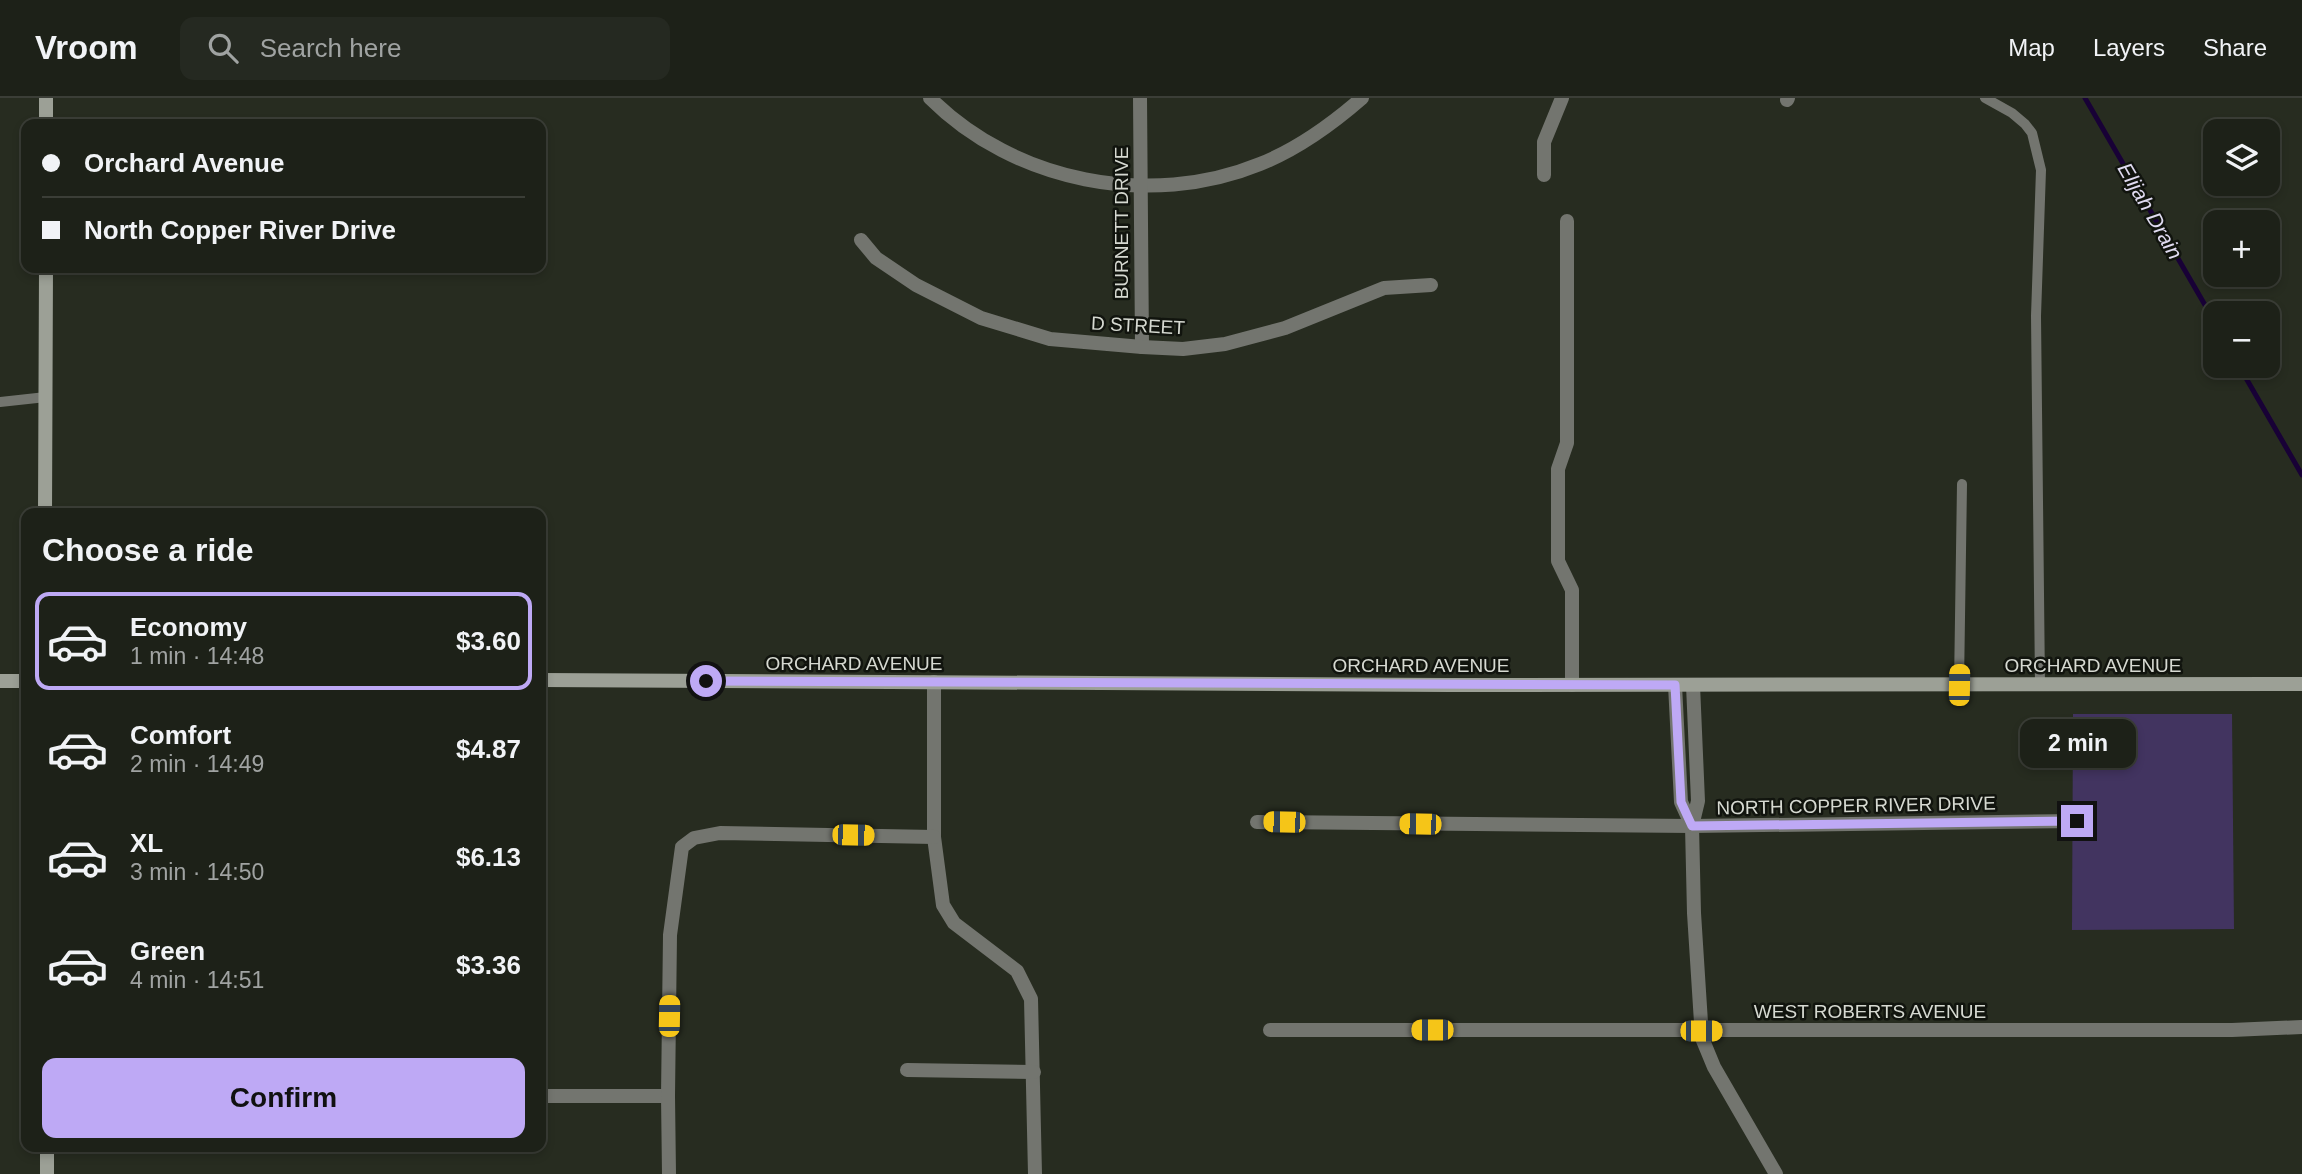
<!DOCTYPE html>
<html lang="en">
<head>
<meta charset="utf-8">
<style>
	body { margin:0; font-family:Helvetica,sans-serif; background:#252921; color:#f1f3f6; height:100vh; display:flex; flex-direction:column; font-size:26px; white-space:nowrap }
	* { box-sizing:border-box; margin:0 }
	p { font-size:23px; color:#a0a3a2 }
	.icon { flex:none; width:38px; height:38px; fill:none; stroke:currentColor; stroke-width:2; stroke-linecap:round; stroke-linejoin:round }
	.map { position:relative; flex:1; overflow:hidden }
	.sheet { position:absolute; left:21px; top:410px; width:525px; height:644px; display:flex; flex-direction:column; background:#1d2118; border-radius:14px; box-shadow:0 4px 10px #0003,0 0 0 2px #3b3e37 }
	.sheet>* { flex:none }
	.guide { position:absolute; left:21px; top:21px; width:525px; height:154px; border-radius:14px; box-shadow:0 4px 10px #0003,0 0 0 2px #3b3e37; display:grid; align-content:center; height:154px; padding:0 21px; background:#1d2118 }
	.tools { position:absolute; left:2203px; top:21px; display:grid; gap:14px }
	.tools a { display:grid; place-items:center; width:77px; height:77px; border-radius:14px; background:#1d2118; box-shadow:0 4px 10px #0003,0 0 0 2px #3b3e37; font-size:35px }
	.end { position:absolute; width:32px; height:32px; margin:-16px; border:9px solid #bea9f5; background:#111; box-shadow:0 0 0 4px #111 }
	.from { border-radius:50% }
	.bubble { position:absolute; height:49px; border-radius:14px; background:#1d2118; box-shadow:0 4px 10px #0003,0 0 0 2px #3b3e37; font-size:23px; font-weight:800; line-height:49px; text-align:center }
	.car { position:absolute; width:21px; height:42px; margin:-21px -10px; border-radius:9px; box-shadow:0 0 5px 2px #0007; background:linear-gradient(#f5c518 24%,#345 0 40%,#f5c518 0 76%,#345 0 86%,#f5c518 0) }
	.guide b { display:flex; align-items:center; gap:24px; height:66px; font-size:26px }
	.guide b+b { border-top:2px solid #3b3e37 }
	.guide i { width:18px; height:18px; background:#f1f3f6 }
	ul { padding:0; list-style:none }
	li { display:flex; align-items:center; gap:21px; height:98px; margin:0 14px 10px; padding:0 7px; border:4px solid transparent; border-radius:14px }
	li div { flex:1 }
	li b { display:block; font-size:26px }
	li em { font-style:normal; font-weight:800 }
	li.current { border-color:#bea9f5 }
	li>.icon { width:63px; height:63px; stroke-width:1.5 }
	h2 { padding:0 21px; font-size:32px; line-height:84px }
	.button { display:flex; gap:14px; margin-top:auto; padding:14px 21px }
	.button a { flex:1; height:80px; border-radius:14px; background:#bea9f5; color:#111; font-size:28px; font-weight:800; line-height:80px; text-align:center }
	header { display:flex; align-items:center; gap:42px; box-sizing:border-box; height:98px; padding:0 35px; background:#1d2118; border-bottom:2px solid #3b3e37 }
	header strong { font-size:33px }
	nav { display:flex; gap:38px; margin-inline-start:auto; font-size:24px }
	.search { width:490px; height:63px; background:#252921; display:flex; align-items:center; gap:18px; box-sizing:border-box; padding:0 24px; border-radius:14px; color:#a0a3a2; font-size:26px }
	.map>svg:first-child { display:block }
</style>
</head>
<body>
<header>
<strong>Vroom</strong>
<div class="search"><svg class="icon" aria-label="search" viewBox="0 0 24 24"><circle cx="10" cy="10" r="6"/><path d="M15 15l6 6"/></svg>Search here</div>
<nav><a>Map</a><a>Layers</a><a>Share</a></nav>
</header>
<div class="map">
<svg width="2302" height="1076" viewBox="0 0 2302 1076">
	<rect width="100%" height="100%" fill="#272c20"/>
	<polygon fill="#423460" points="2073,616 2232,616 2234,831 2072,832"/>
	<g fill="none" stroke-linecap="round" stroke-linejoin="round">
		<g stroke="#180136" stroke-width="5">
			<polyline points="2085,0 2216,226"/>
			<polyline points="2239,268 2302,377"/>
		</g>
		<g stroke="#73756f" stroke-width="10">
			<polyline points="1985,0 2012,15 2025,26 2032,35 2041,72 2036,218 2040,587"/>
			<polyline points="0,304 46,299"/>
			<polyline points="1959,587 1962,386"/>
		</g>
		<g stroke="#73756f" stroke-width="14">
			<path d="M930,0C1014,84 1150,111 1260,66C1298,51 1331,27 1362,0"/>
			<polyline points="1140,0 1142,249"/>
			<polyline points="1787,2 1788,0"/>
			<polyline points="1544,77 1544,44 1562,0"/>
			<polyline points="1567,123 1567,345 1558,371 1558,463 1572,492 1572,587"/>
			<polyline points="861,142 876,160 916,187 981,220 1050,241 1142,249 1183,251 1225,246 1285,230 1384,190 1431,187"/>
			<polyline points="934,584 934,739 943,807 954,825 1017,873 1031,901 1035,1076"/>
			<polyline points="1675,587 1681,704 1692,728"/>
			<polyline points="1693,587 1698,703 1692,728 1694,815 1702,940 1714,969 1776,1076"/>
			<polyline points="1257,724 1692,728 2077,723"/>
			<polyline points="1270,932 2232,932 2302,929"/>
			<polyline points="907,972 1034,974"/>
			<polyline points="541,998 668,998"/>
			<polyline points="669,1076 668,998 670,837 682,749 694,740 720,735 934,739"/>
		</g>
		<g stroke="#9ca096" stroke-width="14">
			<polyline points="46,26 46,0"/>
			<polyline points="45,415 46,170"/>
			<polyline points="541,582 1447,587 2302,586"/>
			<polyline points="0,583 26,583"/>
			<polyline points="47,1048 47,1076"/>
		</g>
	</g>
	<g fill="none" stroke-linecap="round" stroke-linejoin="round">
		<polyline stroke="#bea9f5" stroke-width="9" points="706,583 1675,587 1681,704 1692,728 2077,723"/>
	</g>
	<g text-anchor="middle" stroke-width="5" stroke-linejoin="round" paint-order="stroke">
		<g font-size="19" fill="#d6d9d1" stroke="#11140e">
			<text transform="translate(1121 125) rotate(-90)" y="7">BURNETT DRIVE</text>
			<text transform="translate(1138 227) rotate(3)" y="7">D STREET</text>
			<text x="854" y="572">ORCHARD AVENUE</text>
			<text x="1421" y="574">ORCHARD AVENUE</text>
			<text x="2093" y="574">ORCHARD AVENUE</text>
			<text transform="translate(1856 707) rotate(-1)" y="7">NORTH COPPER RIVER DRIVE</text>
			<text x="1870" y="920">WEST ROBERTS AVENUE</text>
		</g>
		<g font-size="21" font-style="italic" fill="#e0dbf1" stroke="#11140e">
			<text transform="translate(2150 113) rotate(60)" y="7">Elijah Drain</text>
		</g>
	</g>
</svg>
<div class="tools">
<a><svg class="icon" aria-label="layers" viewBox="0 0 24 24"><path d="M12 4l9 5-9 5-9-5zM3 14l9 5 9-5"/></svg></a>
<a>+</a>
<a>−</a>
</div>
<i class="end from" style="left:706px;top:583px"></i>
<i class="end" style="left:2077px;top:723px"></i>
<div class="bubble" style="left:2020px;top:621px;width:116px">2 min</div>
<i class="car" style="left:1959px;top:587px;rotate:1deg"></i>
<i class="car" style="left:1284px;top:724px;rotate:271deg"></i>
<i class="car" style="left:1420px;top:726px;rotate:271deg"></i>
<i class="car" style="left:853px;top:737px;rotate:91deg"></i>
<i class="car" style="left:669px;top:918px;rotate:1deg"></i>
<i class="car" style="left:1432px;top:932px;rotate:270deg"></i>
<i class="car" style="left:1701px;top:933px;rotate:90deg"></i>
<div class="guide">
<b><i class="from"></i>Orchard Avenue</b>
<b><i></i>North Copper River Drive</b>
</div>
<section class="sheet">
<h2>Choose a ride</h2>
<ul>
<li class="current"><svg class="icon" aria-label="car" viewBox="0 0 24 24"><path d="M5 17H2v-5l4-1 3-4h7l3 4 3 1v5h-3M9 17h6M6 11h13"/><circle cx="7" cy="17" r="2"/><circle cx="17" cy="17" r="2"/></svg><div><b>Economy</b><p>1 min · 14:48</p></div><em>$3.60</em></li>
<li><svg class="icon" aria-label="car" viewBox="0 0 24 24"><path d="M5 17H2v-5l4-1 3-4h7l3 4 3 1v5h-3M9 17h6M6 11h13"/><circle cx="7" cy="17" r="2"/><circle cx="17" cy="17" r="2"/></svg><div><b>Comfort</b><p>2 min · 14:49</p></div><em>$4.87</em></li>
<li><svg class="icon" aria-label="car" viewBox="0 0 24 24"><path d="M5 17H2v-5l4-1 3-4h7l3 4 3 1v5h-3M9 17h6M6 11h13"/><circle cx="7" cy="17" r="2"/><circle cx="17" cy="17" r="2"/></svg><div><b>XL</b><p>3 min · 14:50</p></div><em>$6.13</em></li>
<li><svg class="icon" aria-label="car" viewBox="0 0 24 24"><path d="M5 17H2v-5l4-1 3-4h7l3 4 3 1v5h-3M9 17h6M6 11h13"/><circle cx="7" cy="17" r="2"/><circle cx="17" cy="17" r="2"/></svg><div><b>Green</b><p>4 min · 14:51</p></div><em>$3.36</em></li>
</ul>
<div class="button"><a>Confirm</a></div>
</section>
</div>
</body>
</html>
